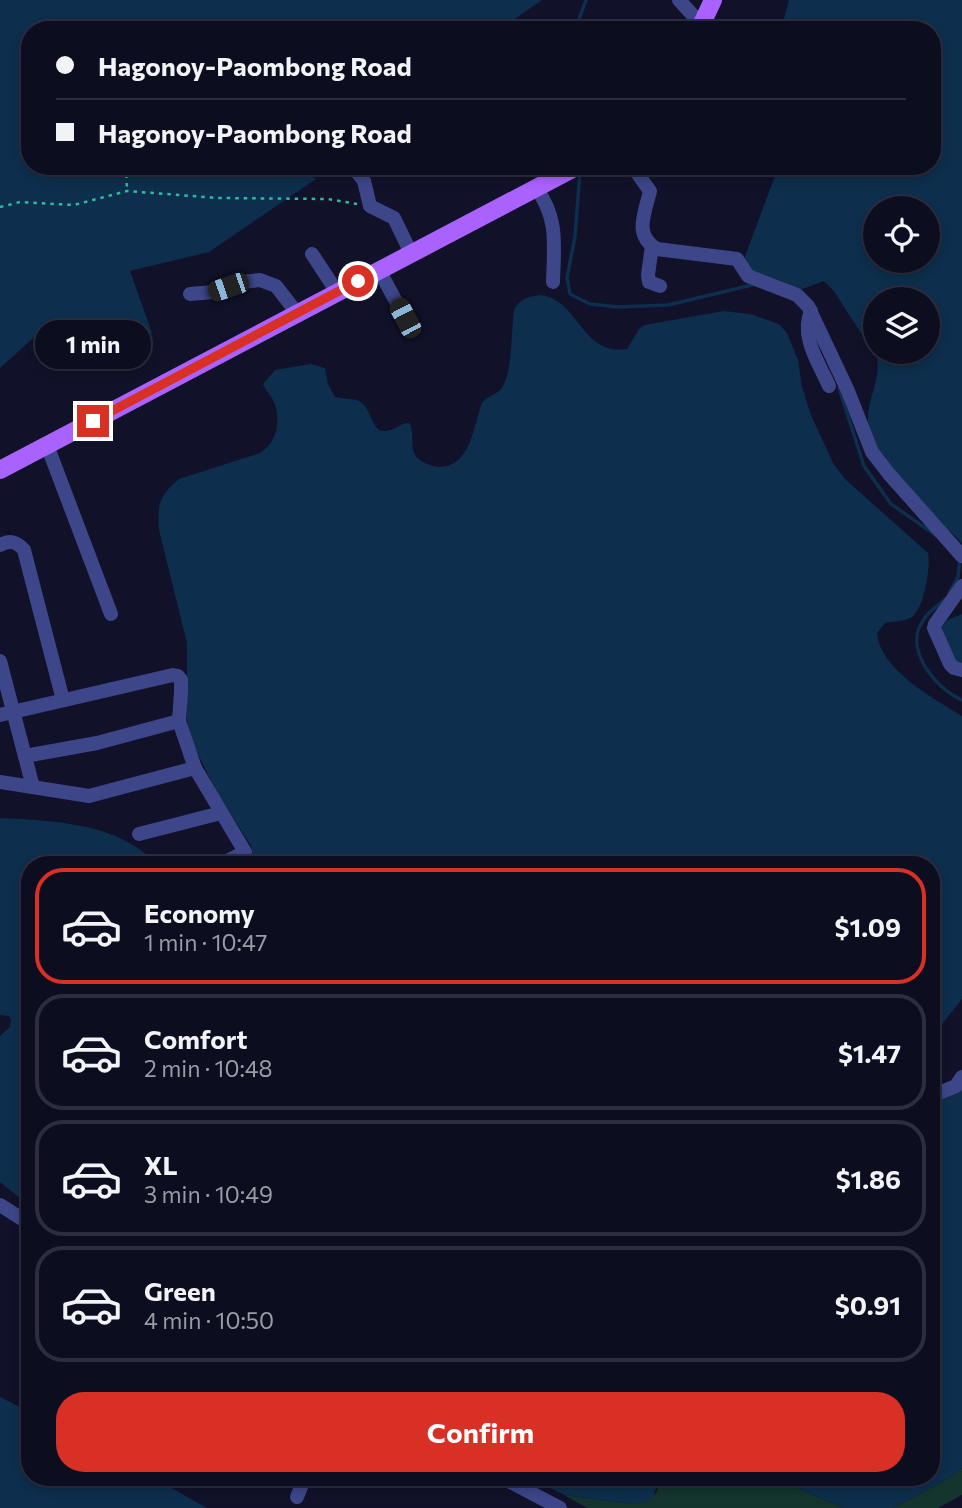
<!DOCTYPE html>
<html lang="en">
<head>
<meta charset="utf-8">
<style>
	body { margin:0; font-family:Commissioner,sans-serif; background:#161629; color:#f1f3f6; height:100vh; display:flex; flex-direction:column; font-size:26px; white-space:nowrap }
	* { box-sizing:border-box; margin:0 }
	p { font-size:23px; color:#9a9ca5 }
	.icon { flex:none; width:38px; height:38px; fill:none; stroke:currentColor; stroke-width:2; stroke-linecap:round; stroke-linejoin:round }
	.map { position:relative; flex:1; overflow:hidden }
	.side { position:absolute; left:21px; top:856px; width:919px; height:630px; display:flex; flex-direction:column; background:#0d0d20; border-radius:28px; box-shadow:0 4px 10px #0003,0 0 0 2px #2d2d3e }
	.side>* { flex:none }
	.top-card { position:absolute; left:21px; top:21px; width:920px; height:154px; border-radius:28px; box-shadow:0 4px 10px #0003,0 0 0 2px #2d2d3e; display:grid; align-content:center; height:154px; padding:0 35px; background:#0d0d20 }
	.buttons { position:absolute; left:863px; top:196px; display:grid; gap:14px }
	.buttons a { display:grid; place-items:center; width:77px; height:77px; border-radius:50%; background:#0d0d20; box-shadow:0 4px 10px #0003,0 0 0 2px #2d2d3e; font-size:35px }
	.end { position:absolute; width:32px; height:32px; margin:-16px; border:9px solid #d93025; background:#fff; box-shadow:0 0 0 4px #fff }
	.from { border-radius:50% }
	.bubble { position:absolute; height:49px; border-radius:24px; background:#0d0d20; box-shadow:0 4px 10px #0003,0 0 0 2px #2d2d3e; font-size:23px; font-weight:700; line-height:49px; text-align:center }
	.car { position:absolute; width:21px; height:42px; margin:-21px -10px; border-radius:9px; box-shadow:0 0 5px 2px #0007; background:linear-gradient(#222 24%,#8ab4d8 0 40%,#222 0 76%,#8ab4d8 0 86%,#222 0) }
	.top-card b { display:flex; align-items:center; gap:24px; height:66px; font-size:26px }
	.top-card b+b { border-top:2px solid #2d2d3e }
	.top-card i { width:18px; height:18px; background:#f1f3f6 }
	ul { padding:12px 0 0; list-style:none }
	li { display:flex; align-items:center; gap:21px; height:116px; margin:0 14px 10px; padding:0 21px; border:4px solid #2d2d3e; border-radius:28px }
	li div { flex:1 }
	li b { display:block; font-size:26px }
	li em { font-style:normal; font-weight:700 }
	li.current { border-color:#d93025 }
	li>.icon { width:63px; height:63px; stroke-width:1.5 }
	.action { display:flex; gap:14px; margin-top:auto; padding:14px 35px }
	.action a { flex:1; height:80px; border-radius:28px; background:#d93025; color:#fff; font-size:28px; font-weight:700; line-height:80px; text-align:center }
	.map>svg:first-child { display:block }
</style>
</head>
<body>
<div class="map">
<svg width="962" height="1508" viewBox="0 0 962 1508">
	<rect width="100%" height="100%" fill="#11112a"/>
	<g fill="#14342e">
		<polygon points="962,1468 962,1495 938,1508 893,1508 946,1480"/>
		<polygon points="662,1477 772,1477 844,1508 587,1508 564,1495 634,1504 656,1493"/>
	</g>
	<g fill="#0d2e4c" fill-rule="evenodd">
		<polygon points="0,0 542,0 499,30 30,30 30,166 299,166 316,179 209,252 130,271 152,333 101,347 49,324 0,368"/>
		<path d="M789,0H962V543C931,513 871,467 868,421C867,399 881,380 877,358L834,291L824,281L797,291L751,272L744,259L775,176L776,166H933V30H781ZM875,208H928V261H875ZM875,299H928V352H875Z"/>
		<path d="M540,295C579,299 581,356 627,349L639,329L644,325L724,311L750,314L779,324L787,333L798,360L802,387L811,415L833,463L846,480L928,553C931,567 924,608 912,617C904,622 894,621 885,623L877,633C880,670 933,698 962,716V999L931,1038V864H245L253,858L251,846L216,791L191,740L187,720V643L159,530C157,505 159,495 179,479L260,453C276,443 281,423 275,405C273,397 266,392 263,384L275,370L311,364L325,368L328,384L335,397C343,399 352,398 359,401C370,407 370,422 379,430C394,434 397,423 409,423C416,433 409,445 415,455C420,462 430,466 439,467C471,467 473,426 482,403C487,396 495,395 500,390C513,377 511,329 514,310C520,298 528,297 540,295Z"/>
		<polygon points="962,614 962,665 954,662 941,628 947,620"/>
		<path d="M0,818C55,821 116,822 157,864H30V1206L0,1182V1036L10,1027L11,1020L9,1016L0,1015Z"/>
		<polygon points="962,1086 962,1468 946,1480 893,1508 844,1508 772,1477 931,1477 931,1101"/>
		<polygon points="0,1397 30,1412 30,1477 152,1477 207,1508 0,1508"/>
		<polygon points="530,1477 662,1477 652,1497 646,1502 634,1504 564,1495"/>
	</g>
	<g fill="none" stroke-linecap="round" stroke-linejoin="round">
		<g stroke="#0d2e4c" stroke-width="3.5">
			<polyline points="578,30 578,22 586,0"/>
			<polyline points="580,172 575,236 567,278 570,294 590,304 618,307 668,305 756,284"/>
			<polyline points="839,388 864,466 891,504 937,536"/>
			<polyline points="949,593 958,577 960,558"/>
			<path d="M945,599C938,606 929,611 924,619C902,648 935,688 962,700"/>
		</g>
	</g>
	<polygon fill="#1f1d4b" stroke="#322f77" stroke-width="2" points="530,166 553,166 535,176"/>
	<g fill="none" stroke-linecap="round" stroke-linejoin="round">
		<g stroke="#31bb9d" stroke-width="2.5" stroke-dasharray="3.5 5" stroke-linecap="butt">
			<polyline points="126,166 127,191"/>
			<polyline points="0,207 20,202 74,205 127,191 218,198 328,199 357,204"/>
		</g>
		<g stroke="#3c4688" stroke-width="14">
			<polyline points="679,0 701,24"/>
			<polyline points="352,166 364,181 370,206 394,218 411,253"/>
			<path d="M632,166L650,191C645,213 633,235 657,249L737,259L748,276L797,295L808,306L848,391L872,452L889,474L962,556"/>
			<path d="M535,187C559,217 554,246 553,282"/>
			<polyline points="652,246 648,275 649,282 660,286"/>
			<polyline points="312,254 337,292"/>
			<polyline points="379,270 405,318"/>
			<polyline points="190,294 213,292 242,282 260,280 276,286 297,313"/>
			<path d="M811,311C800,337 819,363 829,386"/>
			<polyline points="47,445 111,614"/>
			<path d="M0,545C10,540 16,541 24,550L63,700"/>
			<polyline points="962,586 935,624 934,628 950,664 954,668 962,670"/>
			<polyline points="0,661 33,787"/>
			<polyline points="0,715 173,675 178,676 181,680 181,692 179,721 195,768 245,852 221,864"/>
			<polyline points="25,756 97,743 179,721"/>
			<polyline points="0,782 89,796 195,768"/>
			<polyline points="139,834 221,813"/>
			<polyline points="931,1096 956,1086 962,1077"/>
			<polyline points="0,1205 30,1224"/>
			<polyline points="501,1477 560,1508"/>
			<polyline points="297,1497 305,1477"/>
		</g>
		<g stroke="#aa62fe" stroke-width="18">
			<polyline points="699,30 713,0"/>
			<polyline points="0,470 578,166"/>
		</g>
	</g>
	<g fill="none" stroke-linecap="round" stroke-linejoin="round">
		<polyline stroke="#d93025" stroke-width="9" points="93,421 358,281"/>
	</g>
</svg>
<div class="buttons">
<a><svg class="icon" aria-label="locate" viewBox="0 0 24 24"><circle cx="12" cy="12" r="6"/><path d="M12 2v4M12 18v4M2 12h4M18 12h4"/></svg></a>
<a><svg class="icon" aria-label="layers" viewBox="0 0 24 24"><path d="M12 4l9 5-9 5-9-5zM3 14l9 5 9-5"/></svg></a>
</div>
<i class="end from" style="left:358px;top:281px"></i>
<i class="end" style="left:93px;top:421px"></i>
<div class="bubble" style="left:35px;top:320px;width:116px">1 min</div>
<i class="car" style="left:228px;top:287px;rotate:251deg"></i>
<i class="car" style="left:405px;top:318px;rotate:332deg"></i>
<div class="top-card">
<b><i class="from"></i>Hagonoy-Paombong Road</b>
<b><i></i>Hagonoy-Paombong Road</b>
</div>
<section class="side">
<ul>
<li class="current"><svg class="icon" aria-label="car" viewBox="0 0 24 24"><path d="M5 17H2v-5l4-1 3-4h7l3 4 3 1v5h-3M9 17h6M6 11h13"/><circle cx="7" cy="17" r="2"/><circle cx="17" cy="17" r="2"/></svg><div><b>Economy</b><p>1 min · 10:47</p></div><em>$1.09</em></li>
<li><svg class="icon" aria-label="car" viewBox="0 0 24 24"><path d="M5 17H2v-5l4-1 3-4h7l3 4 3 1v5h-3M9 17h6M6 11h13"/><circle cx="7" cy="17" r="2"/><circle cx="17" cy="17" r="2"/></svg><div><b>Comfort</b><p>2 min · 10:48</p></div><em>$1.47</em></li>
<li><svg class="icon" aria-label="car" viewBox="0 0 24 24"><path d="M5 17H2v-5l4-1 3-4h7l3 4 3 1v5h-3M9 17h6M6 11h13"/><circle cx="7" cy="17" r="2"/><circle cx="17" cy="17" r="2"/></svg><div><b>XL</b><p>3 min · 10:49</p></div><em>$1.86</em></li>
<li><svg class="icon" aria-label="car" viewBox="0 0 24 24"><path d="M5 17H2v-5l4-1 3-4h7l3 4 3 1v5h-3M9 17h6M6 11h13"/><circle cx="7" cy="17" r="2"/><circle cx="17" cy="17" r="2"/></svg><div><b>Green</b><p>4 min · 10:50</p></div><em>$0.91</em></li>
</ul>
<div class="action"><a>Confirm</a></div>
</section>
</div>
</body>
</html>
